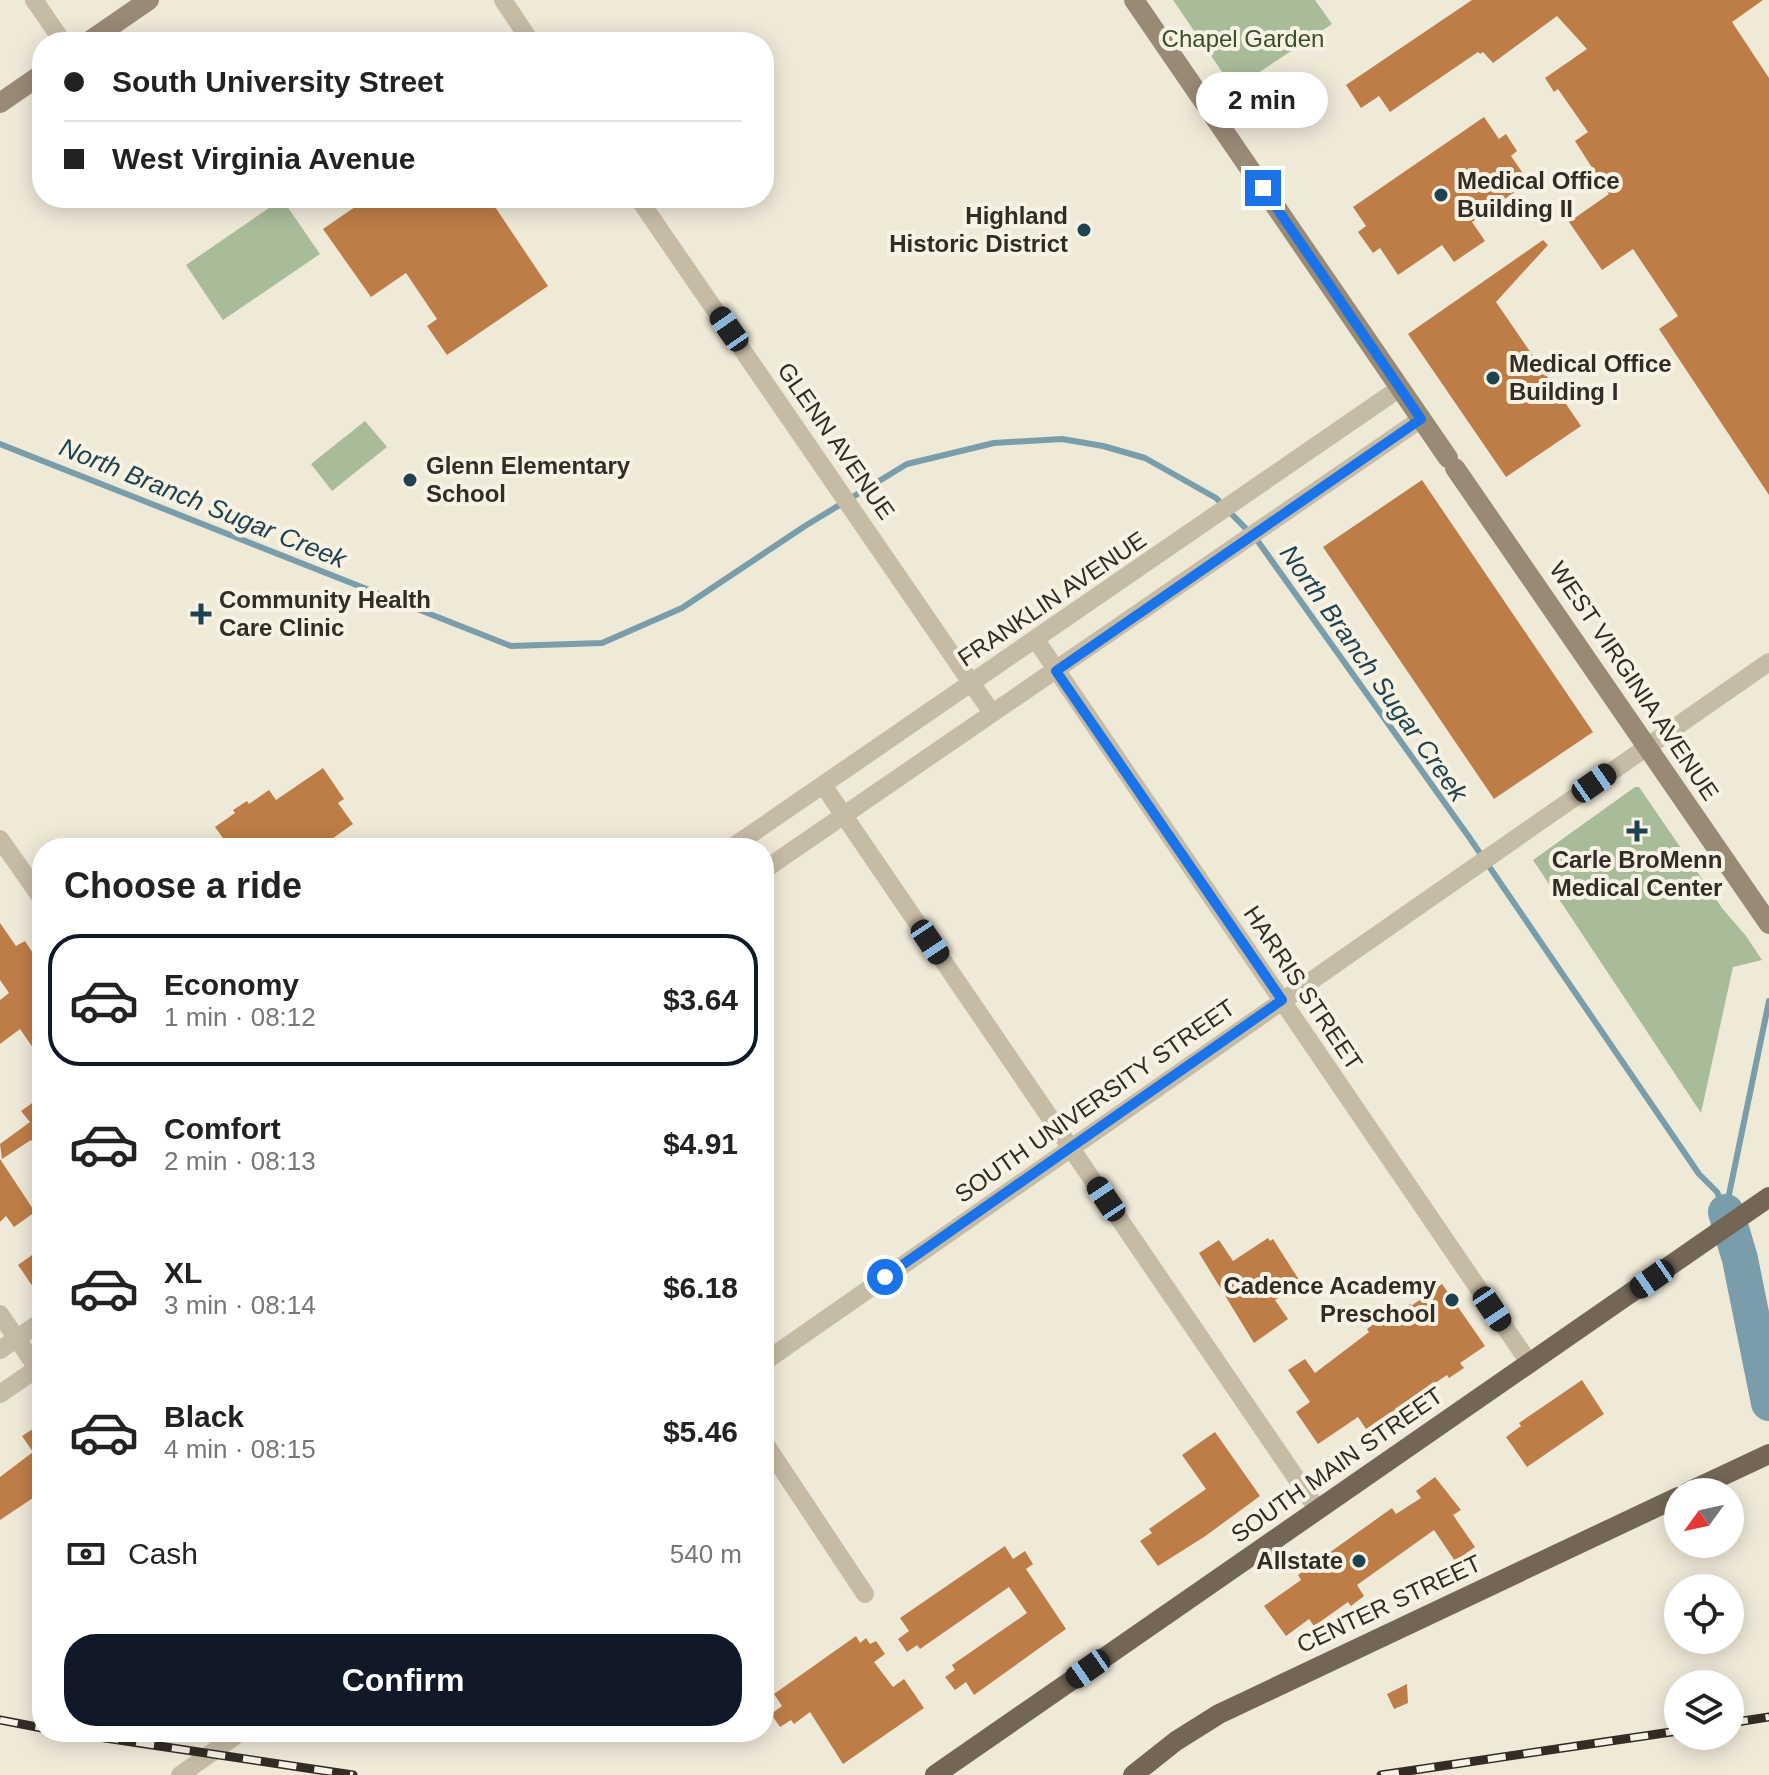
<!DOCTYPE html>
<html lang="en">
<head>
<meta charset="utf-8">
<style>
	body { margin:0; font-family:Helvetica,sans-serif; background:#f6f6f6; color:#222; height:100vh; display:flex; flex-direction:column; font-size:30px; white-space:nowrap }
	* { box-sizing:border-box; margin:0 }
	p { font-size:26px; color:#767676 }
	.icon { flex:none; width:44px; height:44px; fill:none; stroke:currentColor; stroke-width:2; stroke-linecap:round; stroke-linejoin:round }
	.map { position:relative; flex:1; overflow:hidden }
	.drawer { position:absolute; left:32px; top:838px; width:742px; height:904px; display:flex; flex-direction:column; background:#fff; border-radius:32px; box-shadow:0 4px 20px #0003 }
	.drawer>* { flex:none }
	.top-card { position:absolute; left:32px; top:32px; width:742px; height:176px; border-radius:32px; box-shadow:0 4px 20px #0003; display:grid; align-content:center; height:176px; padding:0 32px; background:#fff }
	.needle { width:52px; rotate:237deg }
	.tools { position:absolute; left:1664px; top:1478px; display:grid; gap:16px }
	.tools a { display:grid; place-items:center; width:80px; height:80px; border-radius:50%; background:#fff; box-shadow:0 4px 20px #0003; font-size:40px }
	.end { position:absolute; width:36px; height:36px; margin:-18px; border:10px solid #1a73e8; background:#fff; box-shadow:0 0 0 4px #fff }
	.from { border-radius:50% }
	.bubble { position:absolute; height:56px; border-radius:28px; background:#fff; box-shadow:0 4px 20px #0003; font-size:26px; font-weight:700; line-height:56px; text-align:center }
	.car { position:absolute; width:24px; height:48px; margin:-24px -12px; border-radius:10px; box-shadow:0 0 6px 2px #0007; background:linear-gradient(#222 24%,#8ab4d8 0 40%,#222 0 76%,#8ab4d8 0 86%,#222 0) }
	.top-card b { display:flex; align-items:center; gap:28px; height:76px; font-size:30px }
	.top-card b+b { border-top:2px solid #e0e0e0 }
	.top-card i { width:20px; height:20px; background:#222 }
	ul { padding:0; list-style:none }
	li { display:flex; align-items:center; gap:24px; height:132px; margin:0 16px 12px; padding:0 16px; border:4px solid transparent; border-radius:32px }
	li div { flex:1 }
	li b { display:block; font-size:30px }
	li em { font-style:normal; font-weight:700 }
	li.selected { border-color:#111827 }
	li>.icon { width:72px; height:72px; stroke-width:1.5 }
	h2 { padding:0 32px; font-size:36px; line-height:96px }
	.pay { display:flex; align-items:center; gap:20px; height:88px; padding:0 32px; font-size:30px }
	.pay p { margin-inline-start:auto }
	.cta { display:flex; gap:16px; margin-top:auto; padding:16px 32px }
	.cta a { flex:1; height:92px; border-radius:32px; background:#111827; color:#fff; font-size:32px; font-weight:700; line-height:92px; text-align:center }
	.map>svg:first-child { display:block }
</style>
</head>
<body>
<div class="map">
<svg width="1769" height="1775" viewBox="0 0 1769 1775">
	<rect width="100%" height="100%" fill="#efe9d8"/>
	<g fill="#a9bc99">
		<polygon points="1173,0 1315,0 1332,24 1258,73 1264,83 1264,89 1244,104"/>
		<polygon points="282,199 320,254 223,320 186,265"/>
		<polygon points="365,421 387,447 332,491 311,464"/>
		<polygon points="1635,787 1639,787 1722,908 1746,936 1762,960 1733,967 1701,1113 1533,860"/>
	</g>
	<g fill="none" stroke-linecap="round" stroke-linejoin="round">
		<g stroke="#799daa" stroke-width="6">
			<polyline points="0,444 511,646 602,643 682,608 805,526 907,464 994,443 1062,439 1103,446 1145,458 1216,498 1257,540 1469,837 1699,1174 1717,1192 1726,1212"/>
			<polyline points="1726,1209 1769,1001"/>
		</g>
		<polyline stroke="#799daa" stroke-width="36" points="1726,1212 1740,1259 1769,1403"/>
	</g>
	<g fill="#be7d47">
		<polygon points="1472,0 1763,0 1732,22 1769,78 1769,495 1659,329 1678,316 1633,249 1602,270 1569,222 1609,194 1575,141 1588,132 1558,89 1554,92 1545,78 1587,49 1557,16 1493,63 1483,52 1480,54 1478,52 1390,112 1379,96 1361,108 1346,85"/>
		<polygon points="1484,117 1499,139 1506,134 1517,151 1511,156 1529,182 1472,222 1485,241 1454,262 1442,245 1398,275 1380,248 1373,253 1358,232 1366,226 1353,207"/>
		<polygon points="368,198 489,198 548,286 447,355 427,326 437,319 406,273 371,297 323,229"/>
		<polygon points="1543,240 1548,245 1496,302 1581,426 1506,477 1408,334"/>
		<polygon points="1422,480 1593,732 1494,799 1323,547"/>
		<polygon points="323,768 344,799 338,803 353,824 319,848 230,848 215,827 235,813 233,810 247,801 249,804 269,790 276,800"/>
		<polygon points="0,923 16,946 25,941 42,967 42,1061 20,1029 0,1044 0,1000 9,993 0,980"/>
		<polygon points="42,1096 42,1157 31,1140 2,1159 0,1144 30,1122 21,1111"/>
		<polygon points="0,1159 35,1212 14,1227 6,1216 0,1222"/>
		<polygon points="1268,1238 1270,1241 1273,1239 1301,1283 1275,1300 1288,1319 1254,1343 1199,1253 1219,1240 1233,1261"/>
		<polygon points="42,1248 42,1300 18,1265"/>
		<polygon points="1442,1284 1485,1346 1460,1363 1464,1368 1449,1378 1447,1375 1366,1429 1358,1417 1318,1444 1296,1412 1310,1402 1288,1370 1305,1359 1315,1373 1369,1332 1367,1329 1385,1316 1387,1320 1410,1304 1411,1306"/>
		<polygon points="1582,1380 1604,1414 1527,1467 1506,1437 1521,1426 1519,1423"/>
		<polygon points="42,1423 42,1492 0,1520 0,1477 33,1452 22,1436"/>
		<polygon points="1215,1432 1260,1496 1204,1537 1158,1566 1140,1541 1152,1533 1149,1529 1206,1489 1182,1455"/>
		<polygon points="1435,1477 1461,1510 1453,1515 1475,1547 1455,1561 1434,1530 1357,1585 1364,1596 1351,1606 1348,1602 1314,1626 1309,1619 1286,1636 1264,1606 1301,1580 1298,1575 1392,1508 1396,1514 1421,1498 1416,1491"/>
		<polygon points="1005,1546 1013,1559 1025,1551 1033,1564 1026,1569 1066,1629 974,1695 966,1682 955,1690 945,1677 955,1670 952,1665 1027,1613 1009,1587 920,1649 917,1645 907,1652 898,1639 909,1631 900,1618"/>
		<polygon points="856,1636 860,1643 866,1638 870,1644 876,1641 885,1654 874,1662 893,1687 904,1679 924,1708 843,1764 810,1712 794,1724 791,1720 780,1727 771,1714 782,1706 774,1694"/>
		<polygon points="1407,1684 1408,1703 1394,1709 1387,1694"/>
	</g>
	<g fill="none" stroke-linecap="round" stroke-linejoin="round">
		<g stroke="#c6bba5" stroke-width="18">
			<polyline points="34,0 63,42"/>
			<polyline points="503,0 531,42"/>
			<polyline points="638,198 992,713"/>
			<polyline points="1036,640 1530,1364"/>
			<polyline points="823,785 1318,1510"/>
			<polyline points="0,839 42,899"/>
			<polyline points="731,848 1400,388"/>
			<polyline points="764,870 1421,419"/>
			<polyline points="0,1314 37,1368"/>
			<polyline points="0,1350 42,1321"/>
			<polyline points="764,1362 1769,662"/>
			<polyline points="0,1394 42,1365"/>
			<polyline points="764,1442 865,1594"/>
			<polyline points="180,1775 241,1732"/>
		</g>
		<g stroke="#998a76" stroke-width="20">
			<polyline points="1134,0 1448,458"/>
			<polyline points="88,42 149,0"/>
			<polyline points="0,103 42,74"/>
			<polyline points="1455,468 1769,924"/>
		</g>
		<g stroke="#736657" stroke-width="20">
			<polyline points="1688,1492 1769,1454"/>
			<polyline points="935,1775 1769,1197"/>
			<polyline points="1133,1775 1176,1741 1219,1714 1678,1497"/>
		</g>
		<defs>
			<g id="rail">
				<polyline points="0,1720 42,1728"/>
				<polyline points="1730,1723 1769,1717"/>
				<polyline points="65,1732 353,1775"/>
				<polyline points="1381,1775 1678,1731"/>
			</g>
		</defs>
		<use href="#rail" stroke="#322c25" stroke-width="9"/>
		<use href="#rail" stroke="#f7f2e3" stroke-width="6" stroke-dasharray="18" stroke-linecap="butt"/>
	</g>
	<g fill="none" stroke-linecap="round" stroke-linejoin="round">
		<polyline stroke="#1a73e8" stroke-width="10" points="885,1277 1282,1000 1056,671 1421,419 1263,188"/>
	</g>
	<g fill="#1e4250" stroke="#f7f2e3" stroke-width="3">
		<circle cx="1441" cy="195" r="8"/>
		<circle cx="1084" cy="230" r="8"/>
		<circle cx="1493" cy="378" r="8"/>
		<circle cx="410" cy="480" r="8"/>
		<path d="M197 602h8v8h8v8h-8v8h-8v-8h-8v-8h8z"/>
		<path d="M1633 819h8v8h8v8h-8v8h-8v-8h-8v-8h8z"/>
		<circle cx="1452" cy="1300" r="8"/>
		<circle cx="1359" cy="1561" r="8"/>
	</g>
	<g text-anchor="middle" stroke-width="8" stroke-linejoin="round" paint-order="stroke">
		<g font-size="24" fill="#3a4e2b" stroke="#f7f2e3">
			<text x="1243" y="47">Chapel Garden</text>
		</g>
		<g font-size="24" font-weight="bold" fill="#322c25" stroke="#f7f2e3" text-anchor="start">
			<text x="1457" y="189">Medical Office<tspan x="1457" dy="28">Building II</tspan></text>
			<text x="1068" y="224" text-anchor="end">Highland<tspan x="1068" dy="28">Historic District</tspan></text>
			<text x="1509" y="372">Medical Office<tspan x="1509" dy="28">Building I</tspan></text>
			<text x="426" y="474">Glenn Elementary<tspan x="426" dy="28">School</tspan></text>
			<text x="219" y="608">Community Health<tspan x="219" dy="28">Care Clinic</tspan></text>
			<text x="1637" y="868" text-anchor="middle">Carle BroMenn<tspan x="1637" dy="28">Medical Center</tspan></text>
			<text x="1436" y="1294" text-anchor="end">Cadence Academy<tspan x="1436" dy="28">Preschool</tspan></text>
			<text x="1343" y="1569" text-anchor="end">Allstate</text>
		</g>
		<g font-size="24" fill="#322c25" stroke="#f7f2e3">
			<text transform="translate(836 441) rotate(55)" y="8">GLENN AVENUE</text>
			<text transform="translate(1052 599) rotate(-34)" y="8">FRANKLIN AVENUE</text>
			<text transform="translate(1634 681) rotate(56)" y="8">WEST VIRGINIA AVENUE</text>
			<text transform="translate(1303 988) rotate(56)" y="8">HARRIS STREET</text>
			<text transform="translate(1095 1101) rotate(-35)" y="8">SOUTH UNIVERSITY STREET</text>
			<text transform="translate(1337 1465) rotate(-35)" y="8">SOUTH MAIN STREET</text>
			<text transform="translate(1389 1604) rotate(-25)" y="8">CENTER STREET</text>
		</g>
		<g font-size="26" font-style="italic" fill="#1e4250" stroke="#f7f2e3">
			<text transform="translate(203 503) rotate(22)" y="9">North Branch Sugar Creek</text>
			<text transform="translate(1374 673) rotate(55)" y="9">North Branch Sugar Creek</text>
		</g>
	</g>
</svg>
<div class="tools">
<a><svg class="needle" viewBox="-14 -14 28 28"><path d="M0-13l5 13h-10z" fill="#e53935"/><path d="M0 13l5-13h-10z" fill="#767676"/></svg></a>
<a><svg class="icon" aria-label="locate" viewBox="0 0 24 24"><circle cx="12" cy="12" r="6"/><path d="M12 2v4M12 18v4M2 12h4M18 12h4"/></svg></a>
<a><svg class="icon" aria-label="layers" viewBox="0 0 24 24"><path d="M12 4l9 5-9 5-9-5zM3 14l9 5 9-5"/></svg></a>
</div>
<i class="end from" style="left:885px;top:1277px"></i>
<i class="end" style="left:1263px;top:188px"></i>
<div class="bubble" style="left:1196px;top:72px;width:132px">2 min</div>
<i class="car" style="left:729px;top:329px;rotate:325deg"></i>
<i class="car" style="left:1594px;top:783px;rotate:55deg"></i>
<i class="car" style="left:930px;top:942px;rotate:146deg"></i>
<i class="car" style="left:1106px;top:1199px;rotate:326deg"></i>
<i class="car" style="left:1652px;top:1279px;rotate:235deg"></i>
<i class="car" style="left:1492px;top:1309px;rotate:146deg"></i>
<i class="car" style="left:1088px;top:1669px;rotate:235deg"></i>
<div class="top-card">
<b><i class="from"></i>South University Street</b>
<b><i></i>West Virginia Avenue</b>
</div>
<section class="drawer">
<h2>Choose a ride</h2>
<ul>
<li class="selected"><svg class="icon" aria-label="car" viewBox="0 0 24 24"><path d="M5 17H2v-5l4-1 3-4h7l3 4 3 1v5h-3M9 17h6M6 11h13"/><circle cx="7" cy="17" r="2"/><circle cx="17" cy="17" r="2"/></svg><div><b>Economy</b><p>1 min · 08:12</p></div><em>$3.64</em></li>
<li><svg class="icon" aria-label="car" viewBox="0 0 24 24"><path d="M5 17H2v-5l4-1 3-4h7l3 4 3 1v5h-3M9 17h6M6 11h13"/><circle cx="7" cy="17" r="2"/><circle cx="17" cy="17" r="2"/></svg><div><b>Comfort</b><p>2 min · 08:13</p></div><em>$4.91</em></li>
<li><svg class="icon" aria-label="car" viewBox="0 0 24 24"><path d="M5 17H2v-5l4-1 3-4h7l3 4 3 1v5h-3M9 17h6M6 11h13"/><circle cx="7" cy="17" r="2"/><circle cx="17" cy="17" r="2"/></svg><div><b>XL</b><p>3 min · 08:14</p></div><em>$6.18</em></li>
<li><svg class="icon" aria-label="car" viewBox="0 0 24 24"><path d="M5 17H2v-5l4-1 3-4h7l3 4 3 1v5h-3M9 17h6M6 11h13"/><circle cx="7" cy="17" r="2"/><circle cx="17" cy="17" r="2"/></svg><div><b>Black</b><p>4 min · 08:15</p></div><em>$5.46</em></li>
</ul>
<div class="pay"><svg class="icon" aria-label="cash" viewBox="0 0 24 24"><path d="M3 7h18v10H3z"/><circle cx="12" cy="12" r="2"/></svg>Cash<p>540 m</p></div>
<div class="cta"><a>Confirm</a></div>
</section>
</div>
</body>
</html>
